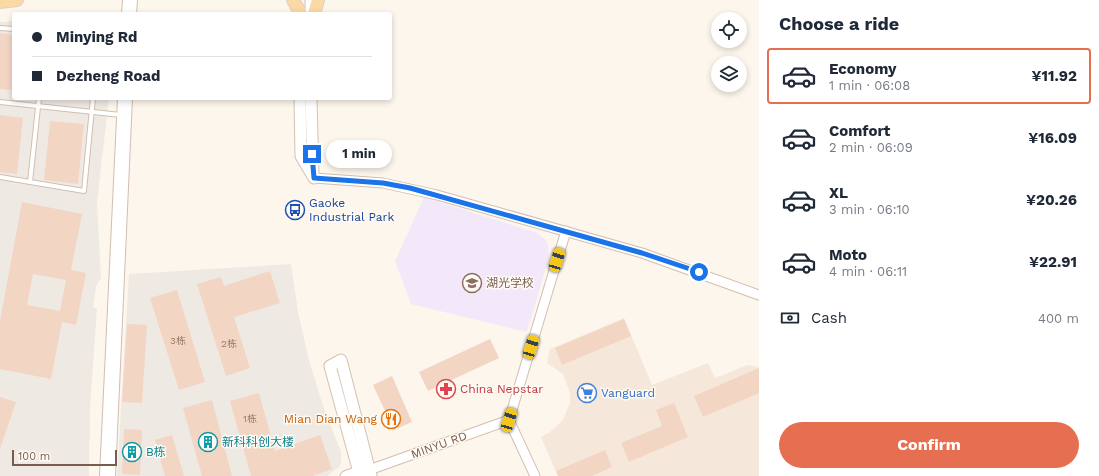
<!DOCTYPE html>
<html lang="en">
<head>
<meta charset="utf-8">
<style>
	body { margin:0; font-family:"Work Sans","Noto Sans SC",sans-serif; background:#f6f6f7; color:#1f2937; height:100vh; display:flex; flex-direction:column; font-size:15px; white-space:nowrap }
	* { box-sizing:border-box; margin:0 }
	p { font-size:13px; color:#747a83 }
	.icon { flex:none; width:22px; height:22px; fill:none; stroke:currentColor; stroke-width:2; stroke-linecap:round; stroke-linejoin:round }
	.map { position:relative; flex:1; overflow:hidden }
	.sheet { display:flex; flex-direction:column; background:#fff; width:340px }
	.sheet>* { flex:none }
	.banner { position:absolute; left:12px; top:12px; width:380px; height:88px; border-radius:4px; box-shadow:0 2px 6px #0003; display:grid; align-content:center; height:88px; padding:0 20px; background:#fff }
	.fabs { position:absolute; left:711px; top:12px; display:grid; gap:8px }
	.fabs a { display:grid; place-items:center; width:36px; height:36px; border-radius:50%; background:#fff; box-shadow:0 2px 6px #0003; font-size:20px }
	.scale { position:absolute; left:12px; bottom:10px; width:105px; box-sizing:border-box; padding-left:4px; border:2px solid #7a5c4d; border-top:0; font-size:11px; line-height:14px; white-space:nowrap; color:#7a5c4d; -webkit-text-stroke:3px #fffaf3; paint-order:stroke }
	.end { position:absolute; width:18px; height:18px; margin:-9px; border:5px solid #1a73e8; background:#fff; box-shadow:0 0 0 2px #fff }
	.from { border-radius:50% }
	.bubble { position:absolute; height:28px; border-radius:14px; background:#fff; box-shadow:0 2px 6px #0003; font-size:13px; font-weight:700; line-height:28px; text-align:center }
	.car { position:absolute; width:12px; height:24px; margin:-12px -6px; border-radius:5px; box-shadow:0 0 3px 1px #0007; background:linear-gradient(#f5c518 24%,#345 0 40%,#f5c518 0 76%,#345 0 86%,#f5c518 0) }
	.banner b { display:flex; align-items:center; gap:14px; height:38px; font-size:15px }
	.banner b+b { border-top:1px solid #e0e1e3 }
	.banner i { width:10px; height:10px; background:#1f2937 }
	ul { padding:0; list-style:none }
	li { display:flex; align-items:center; gap:12px; height:56px; margin:0 8px 6px; padding:0 12px; border:2px solid transparent; border-radius:4px }
	li div { flex:1 }
	li b { display:block; font-size:15px }
	li em { font-style:normal; font-weight:700 }
	li.active { border-color:#e76f51 }
	li>.icon { width:36px; height:36px; stroke-width:1.5 }
	h2 { padding:0 20px; font-size:18px; line-height:48px }
	.pay { display:flex; align-items:center; gap:10px; height:44px; padding:0 20px; font-size:15px }
	.pay p { margin-inline-start:auto }
	.button { display:flex; gap:8px; margin-top:auto; padding:8px 20px }
	.button a { flex:1; height:46px; border-radius:24px; background:#e76f51; color:#fff; font-size:16px; font-weight:700; line-height:46px; text-align:center }
	main { display:flex; flex:1; min-height:0 }
	.map>svg:first-child { display:block }
</style>
</head>
<body>
<main>
<div class="map">
<svg width="759" height="476" viewBox="0 0 759 476">
	<rect width="100%" height="100%" fill="#fdf6ec"/>
	<polygon fill="#f5e8da" points="624,318 652,385 708,363 715,378 748,365 759,367 759,476 558,476 541,437 550,432 563,420 570,403 570,393 563,374 547,363 550,349"/>
	<g fill="#efe9e4">
		<polygon points="14,21 14,98 109,98 97,202 101,278 96,286 93,308 97,308 90,408 89,476 0,476 0,22"/>
		<polygon points="291,264 298,312 309,360 323,406 341,452 341,463 339,467 327,476 117,476 129,274"/>
	</g>
	<polygon fill="#f3e8fa" points="424,197 537,233 545,239 548,245 549,257 527,332 411,304 395,261"/>
	<g fill="#f3d5c3" fill-rule="evenodd">
		<polygon points="0,33 14,35 14,90 0,89"/>
		<polygon points="0,115 23,118 17,174 0,172"/>
		<polygon points="50,121 84,124 78,184 44,180"/>
		<path d="M22,202L82,214L71,270L86,273L76,325L62,322L51,379L0,369V321ZM33,274L66,280L60,311L27,305Z"/>
		<polygon points="270,271 280,303 234,317 250,368 226,376 197,284 221,277 224,286"/>
		<polygon points="177,290 205,382 179,390 150,298"/>
		<polygon points="624,319 631,336 562,365 555,348"/>
		<polygon points="127,324 147,325 142,403 122,402"/>
		<polygon points="490,339 499,358 428,391 419,372"/>
		<polygon points="759,368 759,393 703,417 694,396"/>
		<polygon points="392,376 412,422 394,430 373,385"/>
		<polygon points="259,393 275,451 320,435 332,469 312,476 251,476 230,401"/>
		<polygon points="0,397 16,402 0,449"/>
		<polygon points="212,400 232,476 202,476 183,408"/>
		<polygon points="674,403 688,437 629,462 621,443 662,426 656,410"/>
		<polygon points="124,429 142,430 140,475 122,474"/>
		<polygon points="172,435 184,476 165,476 155,440"/>
		<polygon points="605,450 612,467 592,476 558,476 556,471"/>
	</g>
	<g fill="none" stroke-linecap="round" stroke-linejoin="round">
		<defs>
			<g id="service">
				<polyline points="0,28 14,29"/>
				<polyline points="0,102 121,115"/>
				<polyline points="0,177 84,191 93,98"/>
				<polyline points="30,182 39,98"/>
			</g>
			<g id="minor">
				<polyline points="126,14 127,0"/>
				<polyline points="132,14 133,0"/>
				<polyline points="104,476 122,98"/>
				<polyline points="111,476 128,98"/>
			</g>
			<g id="tertiary">
				<polyline points="314,178 383,183 437,195 642,253 759,295"/>
				<polyline points="345,476 358,471 369,470 509,420"/>
				<polyline points="535,476 509,420 566,231"/>
			</g>
			<g id="secondary">
				<polyline points="311,14 311,0"/>
				<polyline points="300,98 301,156 314,178"/>
				<polyline points="311,98 313,175"/>
				<polyline points="360,476 330,366 341,360 371,476"/>
			</g>
			<g id="primary">
				<polyline points="293,0 301,14"/>
				<polyline points="0,2 17,0"/>
				<polyline points="314,14 318,0"/>
			</g>
		</defs>
		<use href="#service" stroke="#d1beb0" stroke-width="6"/>
		<use href="#minor" stroke="#d1beb0" stroke-width="10"/>
		<use href="#tertiary" stroke="#d1beb0" stroke-width="11"/>
		<use href="#secondary" stroke="#d6c0b0" stroke-width="13"/>
		<use href="#primary" stroke="#dad1cd" stroke-width="14"/>
		<use href="#service" stroke="#fff" stroke-width="4"/>
		<use href="#minor" stroke="#fff" stroke-width="8"/>
		<use href="#tertiary" stroke="#fff" stroke-width="9"/>
		<use href="#secondary" stroke="#fff" stroke-width="11"/>
		<use href="#primary" stroke="#fbd9a5" stroke-width="12"/>
	</g>
	<g fill="none" stroke-linecap="round" stroke-linejoin="round">
		<polyline stroke="#1a73e8" stroke-width="5" points="312,154 314,178 383,183 410,188 642,253 699,272"/>
	</g>
	<defs>
		<symbol id="bus-ring" viewBox="-11 -11 22 22"><circle r="9.5" fill="#fffaf3" stroke="#1a4fb4" stroke-width="1.5"/><path d="M-5-6H5V4H4V6H2V4H-2V6H-4V4H-5ZM-3.5-4V0h7V-4ZM-3.5 1.2v1.5H-2V1.2ZM2 1.2v1.5H3.5V1.2Z" fill="#1a4fb4"/></symbol>
		<symbol id="school-ring" viewBox="-11 -11 22 22"><circle r="9.5" fill="#fffaf3" stroke="#8d6e63" stroke-width="1.5"/><path d="M0-5L7-2L0 1L-7-2ZM-4 1L0 2.5L4 1V4Q0 6-4 4Z" fill="#8d6e63"/></symbol>
		<symbol id="pharmacy-ring" viewBox="-11 -11 22 22"><circle r="9.5" fill="#fffaf3" stroke="#e0444e" stroke-width="1.5"/><path d="M-2-6h4v4h4v4h-4v4h-4v-4h-4v-4h4Z" fill="#e0444e"/></symbol>
		<symbol id="supermarket-ring" viewBox="-11 -11 22 22"><circle r="9.5" fill="#fffaf3" stroke="#3f7fe0" stroke-width="1.5"/><path d="M-6-5.5h2.5l.6 2H6L4.5 2H-2.5L-4.4-4H-6ZM-1.5 3.2a1.3 1.3 0 1 0 .1 0ZM3 3.2a1.3 1.3 0 1 0 .1 0Z" fill="#3f7fe0"/></symbol>
		<symbol id="restaurant-ring" viewBox="-11 -11 22 22"><circle r="9.5" fill="#fffaf3" stroke="#e8710a" stroke-width="1.5"/><path d="M-5-6h1v4h1v-4h1v4h1v-4h1v5L-1.5 .5V6h-2V.5L-5-1ZM5-6V6H3V1.5H1.5Q1.5-4 5-6Z" fill="#e8710a"/></symbol>
		<symbol id="building-ring" viewBox="-11 -11 22 22"><circle r="9.5" fill="#fffaf3" stroke="#0f9aa8" stroke-width="1.5"/><path d="M-4-6H4V6H1V3H-1V6H-4ZM-2.5-4.3h1.7v1.8h-1.7ZM.8-4.3h1.7v1.8H.8ZM-2.5-1h1.7V.8h-1.7ZM.8-1h1.7V.8H.8Z" fill="#0f9aa8"/></symbol>
	</defs>
	<g fill-rule="evenodd">
		<use href="#bus-ring" x="284" y="199" width="22" height="22"/>
		<use href="#school-ring" x="461" y="272" width="22" height="22"/>
		<use href="#pharmacy-ring" x="435" y="378" width="22" height="22"/>
		<use href="#supermarket-ring" x="576" y="382" width="22" height="22"/>
		<use href="#restaurant-ring" x="380" y="408" width="22" height="22"/>
		<use href="#building-ring" x="197" y="431" width="22" height="22"/>
		<use href="#building-ring" x="121" y="441" width="22" height="22"/>
	</g>
	<g text-anchor="middle" stroke-width="3" stroke-linejoin="round" paint-order="stroke">
		<g font-size="10" fill="#987a6a">
			<text x="178" y="344">3栋</text>
			<text x="229" y="347">2栋</text>
			<text x="250" y="422">1栋</text>
		</g>
		<g font-size="12" fill="#164399" stroke="#fffaf3" text-anchor="start">
			<text x="309" y="207">Gaoke<tspan x="309" dy="14">Industrial Park</tspan></text>
		</g>
		<g font-size="12" fill="#785e54" stroke="#fffaf3" text-anchor="start">
			<text x="486" y="287">湖光学校</text>
		</g>
		<g font-size="12" fill="#be3a42" stroke="#fffaf3" text-anchor="start">
			<text x="460" y="393">China Nepstar</text>
		</g>
		<g font-size="12" fill="#366cbe" stroke="#fffaf3" text-anchor="start">
			<text x="601" y="397">Vanguard</text>
		</g>
		<g font-size="12" fill="#c56008" stroke="#fffaf3" text-anchor="end">
			<text x="377" y="423">Mian Dian Wang</text>
		</g>
		<g font-size="12" fill="#0d838f" stroke="#fffaf3" text-anchor="start">
			<text x="222" y="446">新科科创大楼</text>
			<text x="146" y="456">B栋</text>
		</g>
		<g font-size="12" fill="#7a5c4d" stroke="#fffaf3">
			<text transform="translate(439 445) rotate(-20)" y="4">MINYU RD</text>
		</g>
	</g>
</svg>
<div class="fabs">
<a><svg class="icon" aria-label="locate" viewBox="0 0 24 24"><circle cx="12" cy="12" r="6"/><path d="M12 2v4M12 18v4M2 12h4M18 12h4"/></svg></a>
<a><svg class="icon" aria-label="layers" viewBox="0 0 24 24"><path d="M12 4l9 5-9 5-9-5zM3 14l9 5 9-5"/></svg></a>
</div>
<div class="scale">100 m</div>
<i class="end from" style="left:699px;top:272px"></i>
<i class="end" style="left:312px;top:154px"></i>
<div class="bubble" style="left:326px;top:140px;width:66px">1 min</div>
<i class="car" style="left:557px;top:260px;rotate:17deg"></i>
<i class="car" style="left:531px;top:347px;rotate:17deg"></i>
<i class="car" style="left:509px;top:420px;rotate:17deg"></i>
<div class="banner">
<b><i class="from"></i>Minying Rd</b>
<b><i></i>Dezheng Road</b>
</div>
</div>
<section class="sheet">
<h2>Choose a ride</h2>
<ul>
<li class="active"><svg class="icon" aria-label="car" viewBox="0 0 24 24"><path d="M5 17H2v-5l4-1 3-4h7l3 4 3 1v5h-3M9 17h6M6 11h13"/><circle cx="7" cy="17" r="2"/><circle cx="17" cy="17" r="2"/></svg><div><b>Economy</b><p>1 min · 06:08</p></div><em>¥11.92</em></li>
<li><svg class="icon" aria-label="car" viewBox="0 0 24 24"><path d="M5 17H2v-5l4-1 3-4h7l3 4 3 1v5h-3M9 17h6M6 11h13"/><circle cx="7" cy="17" r="2"/><circle cx="17" cy="17" r="2"/></svg><div><b>Comfort</b><p>2 min · 06:09</p></div><em>¥16.09</em></li>
<li><svg class="icon" aria-label="car" viewBox="0 0 24 24"><path d="M5 17H2v-5l4-1 3-4h7l3 4 3 1v5h-3M9 17h6M6 11h13"/><circle cx="7" cy="17" r="2"/><circle cx="17" cy="17" r="2"/></svg><div><b>XL</b><p>3 min · 06:10</p></div><em>¥20.26</em></li>
<li><svg class="icon" aria-label="car" viewBox="0 0 24 24"><path d="M5 17H2v-5l4-1 3-4h7l3 4 3 1v5h-3M9 17h6M6 11h13"/><circle cx="7" cy="17" r="2"/><circle cx="17" cy="17" r="2"/></svg><div><b>Moto</b><p>4 min · 06:11</p></div><em>¥22.91</em></li>
</ul>
<div class="pay"><svg class="icon" aria-label="cash" viewBox="0 0 24 24"><path d="M3 7h18v10H3z"/><circle cx="12" cy="12" r="2"/></svg>Cash<p>400 m</p></div>
<div class="button"><a>Confirm</a></div>
</section>
</main>
</body>
</html>
